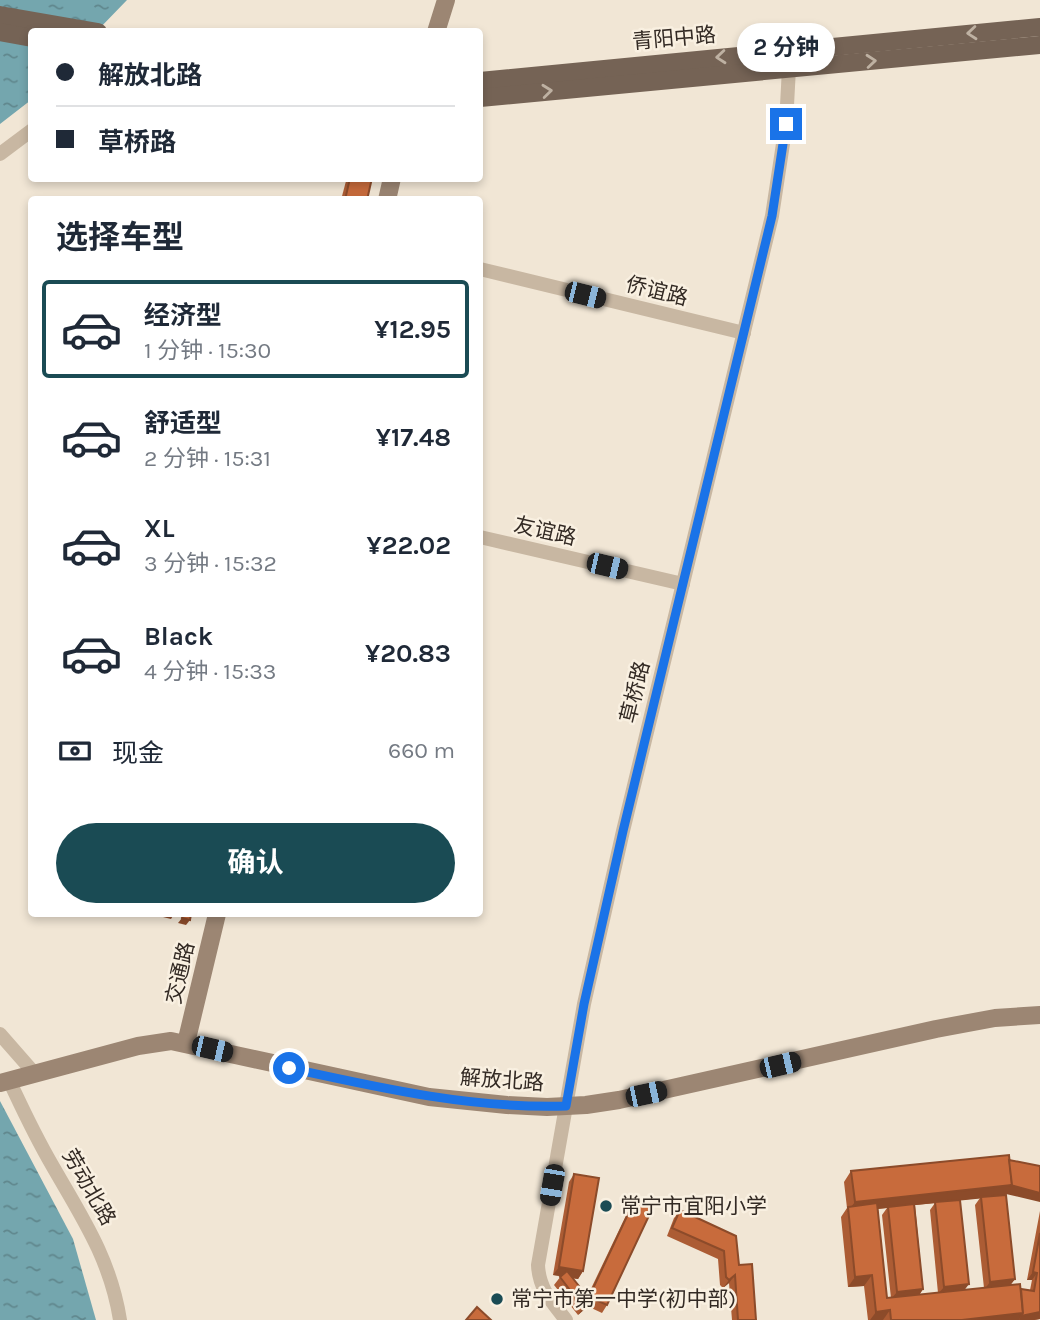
<!DOCTYPE html>
<html lang="zh">
<head>
<meta charset="utf-8">
<style>
	body { margin:0; font-family:Karla,"Noto Sans SC",sans-serif; background:#f6f6f7; color:#1f2937; height:100vh; display:flex; flex-direction:column; font-size:26px; white-space:nowrap }
	* { box-sizing:border-box; margin:0 }
	p { font-size:23px; color:#747a83 }
	.icon { flex:none; width:38px; height:38px; fill:none; stroke:currentColor; stroke-width:2; stroke-linecap:round; stroke-linejoin:round }
	.map { position:relative; flex:1; overflow:hidden }
	.side { position:absolute; left:28px; top:196px; width:455px; height:721px; display:flex; flex-direction:column; background:#fff; border-radius:7px; box-shadow:0 4px 10px #0003 }
	.side>* { flex:none }
	.guide { position:absolute; left:28px; top:28px; width:455px; height:154px; border-radius:7px; box-shadow:0 4px 10px #0003; display:grid; align-content:center; height:154px; padding:0 28px; background:#fff }
	.end { position:absolute; width:32px; height:32px; margin:-16px; border:9px solid #1a73e8; background:#fff; box-shadow:0 0 0 4px #fff }
	.from { border-radius:50% }
	.bubble { position:absolute; height:49px; border-radius:24px; background:#fff; box-shadow:0 4px 10px #0003; font-size:23px; font-weight:700; line-height:49px; text-align:center }
	.car { position:absolute; width:21px; height:42px; margin:-21px -10px; border-radius:9px; box-shadow:0 0 5px 2px #0007; background:linear-gradient(#222 24%,#8ab4d8 0 40%,#222 0 76%,#8ab4d8 0 86%,#222 0) }
	.guide b { display:flex; align-items:center; gap:24px; height:66px; font-size:26px }
	.guide b+b { border-top:2px solid #e0e1e3 }
	.guide i { width:18px; height:18px; background:#1f2937 }
	ul { padding:0; list-style:none }
	li { display:flex; align-items:center; gap:21px; height:98px; margin:0 14px 10px; padding:0 14px; border:4px solid transparent; border-radius:7px }
	li div { flex:1 }
	li b { display:block; font-size:26px }
	li em { font-style:normal; font-weight:700 }
	li.active { border-color:#1a4b54 }
	li>.icon { width:63px; height:63px; stroke-width:1.5 }
	h2 { padding:0 28px; font-size:32px; line-height:84px }
	.pay { display:flex; align-items:center; gap:18px; height:77px; padding:0 28px; font-size:26px }
	.pay p { margin-inline-start:auto }
	.button { display:flex; gap:14px; margin-top:auto; padding:14px 28px }
	.button a { flex:1; height:80px; border-radius:42px; background:#1a4b54; color:#fff; font-size:28px; font-weight:700; line-height:80px; text-align:center }
	.map>svg:first-child { display:block }
</style>
</head>
<body>
<div class="map">
<svg width="1040" height="1320" viewBox="0 0 1040 1320">
	<defs>
		<pattern id="water-ripples" width="26" height="14" patternUnits="userSpaceOnUse" patternTransform="scale(1.75)"><rect width="26" height="14" fill="#74a6ae"/><path d="M2 4q2-2 4 0t4 0M15 11q2-2 4 0t4 0" fill="none" stroke="#60878d"/></pattern>
	</defs>
	<rect width="100%" height="100%" fill="#f1e6d5"/>
	<g fill="url(#water-ripples)">
		<polygon points="0,0 127,0 97,31 32,32 31,100 0,124"/>
		<polygon points="0,1101 73,1239 96,1320 0,1320"/>
	</g>
	<g fill="none" stroke-linecap="round" stroke-linejoin="round">
		<g stroke="#c8b7a2" stroke-width="14">
			<polyline points="0,154 32,130"/>
			<polyline points="480,269 744,333"/>
			<polyline points="480,537 683,584"/>
			<polyline points="0,1034 35,1074"/>
			<path d="M9,1080C21,1106 34,1133 48,1158C79,1213 110,1256 120,1320"/>
			<path d="M566,1320C552,1302 539,1289 538,1265L584,1004L623,831L772,216L786,124L789,68"/>
		</g>
		<g stroke="#9c8673" stroke-width="18">
			<polyline points="436,32 446,0"/>
			<polyline points="387,200 392,178"/>
			<polyline points="186,1043 217,914"/>
			<polyline points="0,1083 138,1046 171,1041 429,1097 507,1105 547,1107 586,1105 619,1100 936,1029 995,1018 1040,1015"/>
		</g>
		<g stroke="#756355" stroke-width="18">
			<polyline points="0,15 98,32"/>
			<polyline points="0,32 32,38"/>
			<polyline points="480,81 1040,27"/>
			<polyline points="480,98 1040,45"/>
		</g>
	</g>
	<g fill="#ac5c34" fill-rule="evenodd">
		<polygon points="347,178 372,178 367,200 341,200 346,181"/>
		<path d="M851,1171L1006,1194L1005,1195L1015,1279L1010,1285L1021,1289L1030,1290L1032,1280H1027L1040,1211V1319L1034,1320H868L864,1286L848,1287L841,1217L847,1208L844,1182ZM980,1198L975,1205L984,1288L965,1290L960,1200ZM935,1203L930,1210L938,1293L919,1295L923,1289L915,1205ZM887,1208L882,1215L891,1298H887L878,1209Z"/>
		<polygon points="574,1174 583,1271 578,1279 572,1278 587,1297 631,1205 636,1197 607,1305 602,1313 587,1306 578,1315 554,1285 561,1276 553,1275 569,1182"/>
		<polygon points="680,1210 739,1265 756,1320 732,1320 729,1283 723,1288 720,1285 718,1259 667,1236 674,1218"/>
	</g>
	<g fill="#8c4b2a">
		<polygon points="157,914 174,914 171,919 155,915"/>
		<polygon points="182,918 190,920 186,925 178,923"/>
		<polygon points="1012,1185 1040,1193 1040,1202 1006,1194 1005,1196 847,1212 855,1202"/>
		<polygon points="559,1267 583,1271 578,1279 553,1275"/>
		<polygon points="1033,1272 1037,1273 1032,1280 1027,1280"/>
		<polygon points="735,1275 729,1283 723,1288 729,1280"/>
		<polygon points="872,1275 864,1286 848,1287 855,1277"/>
		<polygon points="1015,1279 1009,1287 984,1290 990,1282"/>
		<polygon points="969,1284 963,1292 938,1294 944,1287"/>
		<polygon points="923,1289 918,1297 891,1299 897,1292"/>
		<polygon points="591,1301 585,1309 578,1315 583,1307"/>
		<polygon points="890,1310 883,1320 870,1320 876,1312"/>
		<polygon points="1040,1312 1040,1319 1034,1320 1019,1320 1021,1316"/>
		<polygon points="1023,1313 1019,1320 962,1320"/>
	</g>
	<g fill="#c86b3c" stroke="#8c4b2a" stroke-width="2">
		<polygon points="350,178 372,178 367,200 345,200"/>
		<polygon points="183,914 191,914 190,920 182,918"/>
		<polygon points="1009,1155 1012,1185 855,1202 851,1171"/>
		<polygon points="1009,1160 1040,1166 1040,1193 1010,1185 1012,1185"/>
		<polygon points="574,1174 599,1178 583,1271 559,1267"/>
		<polygon points="1006,1195 1015,1279 990,1282 981,1197"/>
		<polygon points="636,1197 654,1205 607,1305 589,1297"/>
		<polygon points="960,1200 969,1284 944,1287 935,1202"/>
		<polygon points="877,1203 887,1298 1020,1284 1023,1313 962,1320 891,1320 890,1310 876,1312 872,1275 855,1277 848,1207"/>
		<polygon points="914,1204 923,1289 897,1292 888,1207"/>
		<polygon points="680,1210 736,1236 739,1265 752,1264 756,1320 738,1320 735,1275 729,1280 726,1277 724,1251 672,1228"/>
		<polygon points="1040,1233 1040,1312 1021,1316 1023,1313 1021,1289 1034,1291 1037,1273 1033,1272"/>
		<polygon points="567,1271 591,1301 583,1307 560,1277"/>
		<polygon points="477,1307 491,1320 466,1320"/>
	</g>
	<defs><path id="oneway-chevron" d="M-2-3.5L2.5 0L-2 3.5" fill="none" stroke-width="1.6" stroke-linecap="round" stroke-linejoin="round" transform="scale(1.75)"/></defs>
	<g stroke="#beb1a2">
		<use href="#oneway-chevron" transform="translate(972 33) rotate(175)"/>
		<use href="#oneway-chevron" transform="translate(721 57) rotate(175)"/>
		<use href="#oneway-chevron" transform="translate(871 61) rotate(-5)"/>
		<use href="#oneway-chevron" transform="translate(547 91) rotate(-6)"/>
	</g>
	<g fill="none" stroke-linecap="round" stroke-linejoin="round">
		<path stroke="#1a73e8" stroke-width="9" d="M289,1068C380,1088 473,1109 566,1106L584,1004L623,831L772,216L786,124"/>
	</g>
	<g fill="#1a4b54" stroke="#f9f0e1" stroke-width="2.5">
		<circle cx="606" cy="1206" r="7"/>
		<circle cx="497" cy="1299" r="7"/>
	</g>
	<g text-anchor="middle" stroke-width="5" stroke-linejoin="round" paint-order="stroke">
		<g font-size="21" fill="#332a24" stroke="#f9f0e1">
			<text transform="translate(674 38) rotate(-5)" y="7">青阳中路</text>
			<text transform="translate(657 291) rotate(14)" y="7">侨谊路</text>
			<text transform="translate(545 531) rotate(13)" y="7">友谊路</text>
			<text transform="translate(635 692) rotate(-76)" y="7">草桥路</text>
			<text transform="translate(180 973) rotate(-77)" y="7">交通路</text>
			<text transform="translate(502 1080) rotate(4)" y="7">解放北路</text>
			<text transform="translate(89 1187) rotate(60)" y="7">劳动北路</text>
		</g>
		<g font-size="21" fill="#332a24" stroke="#f9f0e1" text-anchor="start">
			<text x="620" y="1213">常宁市宜阳小学</text>
			<text x="511" y="1306">常宁市第一中学(初中部)</text>
		</g>
	</g>
</svg>
<i class="end from" style="left:289px;top:1068px"></i>
<i class="end" style="left:786px;top:124px"></i>
<div class="bubble" style="left:737px;top:23px;width:98px">2 分钟</div>
<i class="car" style="left:585px;top:295px;rotate:104deg"></i>
<i class="car" style="left:607px;top:566px;rotate:103deg"></i>
<i class="car" style="left:212px;top:1049px;rotate:103deg"></i>
<i class="car" style="left:780px;top:1065px;rotate:77deg"></i>
<i class="car" style="left:646px;top:1094px;rotate:78deg"></i>
<i class="car" style="left:552px;top:1185px;rotate:190deg"></i>
<div class="guide">
<b><i class="from"></i>解放北路</b>
<b><i></i>草桥路</b>
</div>
<section class="side">
<h2>选择车型</h2>
<ul>
<li class="active"><svg class="icon" aria-label="car" viewBox="0 0 24 24"><path d="M5 17H2v-5l4-1 3-4h7l3 4 3 1v5h-3M9 17h6M6 11h13"/><circle cx="7" cy="17" r="2"/><circle cx="17" cy="17" r="2"/></svg><div><b>经济型</b><p>1 分钟 · 15:30</p></div><em>¥12.95</em></li>
<li><svg class="icon" aria-label="car" viewBox="0 0 24 24"><path d="M5 17H2v-5l4-1 3-4h7l3 4 3 1v5h-3M9 17h6M6 11h13"/><circle cx="7" cy="17" r="2"/><circle cx="17" cy="17" r="2"/></svg><div><b>舒适型</b><p>2 分钟 · 15:31</p></div><em>¥17.48</em></li>
<li><svg class="icon" aria-label="car" viewBox="0 0 24 24"><path d="M5 17H2v-5l4-1 3-4h7l3 4 3 1v5h-3M9 17h6M6 11h13"/><circle cx="7" cy="17" r="2"/><circle cx="17" cy="17" r="2"/></svg><div><b>XL</b><p>3 分钟 · 15:32</p></div><em>¥22.02</em></li>
<li><svg class="icon" aria-label="car" viewBox="0 0 24 24"><path d="M5 17H2v-5l4-1 3-4h7l3 4 3 1v5h-3M9 17h6M6 11h13"/><circle cx="7" cy="17" r="2"/><circle cx="17" cy="17" r="2"/></svg><div><b>Black</b><p>4 分钟 · 15:33</p></div><em>¥20.83</em></li>
</ul>
<div class="pay"><svg class="icon" aria-label="cash" viewBox="0 0 24 24"><path d="M3 7h18v10H3z"/><circle cx="12" cy="12" r="2"/></svg>现金<p>660 m</p></div>
<div class="button"><a>确认</a></div>
</section>
</div>
</body>
</html>
